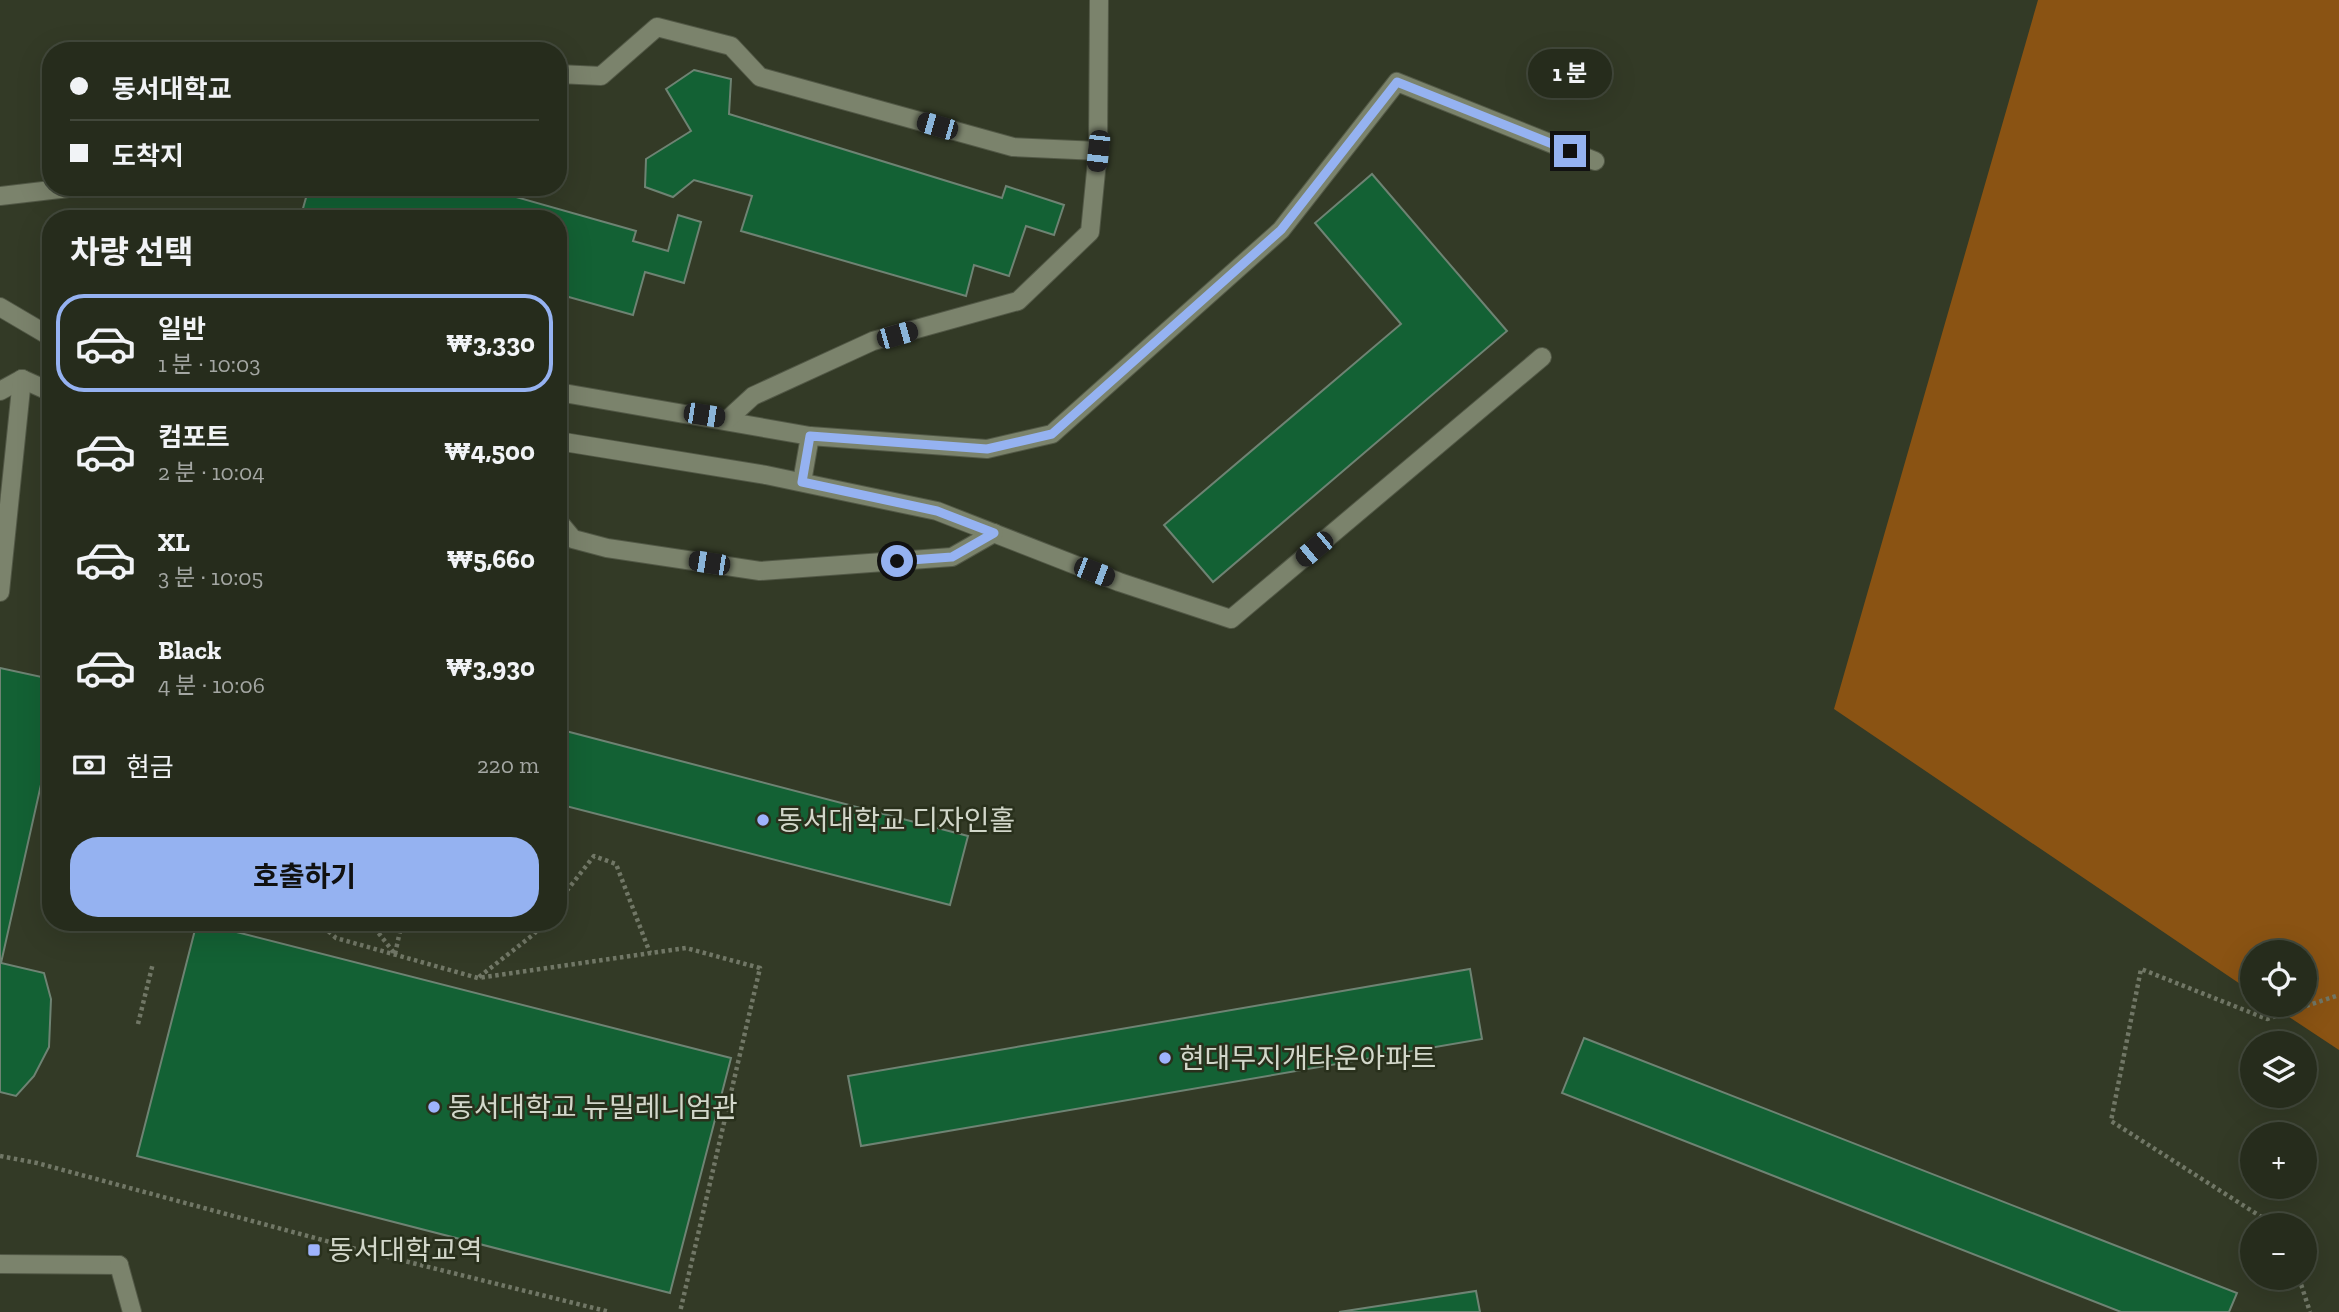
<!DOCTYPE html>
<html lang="ko">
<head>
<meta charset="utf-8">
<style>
	body { margin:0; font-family:"Zilla Slab","Noto Sans KR",serif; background:#323829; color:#f1f3f6; height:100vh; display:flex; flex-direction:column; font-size:26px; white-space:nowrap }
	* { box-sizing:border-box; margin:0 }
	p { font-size:23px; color:#a4a7a3 }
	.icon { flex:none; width:38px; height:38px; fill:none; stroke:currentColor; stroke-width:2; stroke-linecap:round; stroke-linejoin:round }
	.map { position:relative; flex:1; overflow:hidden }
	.panel { position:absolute; left:42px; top:210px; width:525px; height:721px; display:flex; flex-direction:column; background:#262c1c; border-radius:28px; box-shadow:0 7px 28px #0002,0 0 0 2px #42483b }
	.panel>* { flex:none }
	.hud { position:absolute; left:42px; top:42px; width:525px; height:154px; border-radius:28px; box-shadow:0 7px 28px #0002,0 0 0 2px #42483b; display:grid; align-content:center; height:154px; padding:0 28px; background:#262c1c }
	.tools { position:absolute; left:2240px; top:940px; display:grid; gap:14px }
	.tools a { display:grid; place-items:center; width:77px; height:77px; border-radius:50%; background:#262c1c; box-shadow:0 7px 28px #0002,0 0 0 2px #42483b; font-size:35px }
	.end { position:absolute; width:32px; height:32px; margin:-16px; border:9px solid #95b2f1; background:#111; box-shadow:0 0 0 4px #111 }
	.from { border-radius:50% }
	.bubble { position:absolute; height:49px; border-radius:24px; background:#262c1c; box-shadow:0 7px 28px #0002,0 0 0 2px #42483b; font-size:23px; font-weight:700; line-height:49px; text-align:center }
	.car { position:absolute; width:21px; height:42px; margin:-21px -10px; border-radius:9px; box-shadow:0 0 5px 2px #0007; background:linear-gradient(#222 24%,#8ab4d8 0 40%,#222 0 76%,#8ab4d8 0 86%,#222 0) }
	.hud b { display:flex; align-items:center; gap:24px; height:66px; font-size:26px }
	.hud b+b { border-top:2px solid #42483b }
	.hud i { width:18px; height:18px; background:#f1f3f6 }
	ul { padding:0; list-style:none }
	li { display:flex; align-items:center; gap:21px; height:98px; margin:0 14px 10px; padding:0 14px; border:4px solid transparent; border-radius:28px }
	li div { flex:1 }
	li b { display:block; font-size:26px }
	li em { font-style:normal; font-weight:700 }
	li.current { border-color:#95b2f1 }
	li>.icon { width:63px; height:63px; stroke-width:1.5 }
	h2 { padding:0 28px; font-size:32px; line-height:84px }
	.pay { display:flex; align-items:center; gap:18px; height:77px; padding:0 28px; font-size:26px }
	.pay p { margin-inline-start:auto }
	.cta { display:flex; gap:14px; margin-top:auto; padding:14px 28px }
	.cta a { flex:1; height:80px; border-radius:28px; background:#95b2f1; color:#111; font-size:28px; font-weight:700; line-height:80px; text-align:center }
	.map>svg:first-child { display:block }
</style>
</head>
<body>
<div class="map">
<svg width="2339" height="1312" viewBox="0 0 2339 1312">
	<rect width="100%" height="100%" fill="#333a26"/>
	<polygon fill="#8a5313" points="2038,0 2339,0 2339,1050 2271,1005 2305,1004 2305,952 2252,952 2252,992 1834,709"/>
	<g fill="#136134" stroke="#6e8373" stroke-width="2">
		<polygon points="694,70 731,79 729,114 1002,198 1006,186 1064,205 1054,235 1026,226 1009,276 974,265 966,296 741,231 752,196 694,180 673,197 645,187 646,159 691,131 666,89"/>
		<polygon points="1372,174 1507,331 1213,582 1164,525 1401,324 1315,223"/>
		<polygon points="309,187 481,187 636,231 633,241 668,251 678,215 701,222 684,283 645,272 633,315 558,294 558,219 300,219"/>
		<polygon points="0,668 51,679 51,740 1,963 44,973 51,999 49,1047 34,1076 16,1096 0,1092"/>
		<polygon points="558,729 968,836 950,905 558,804"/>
		<polygon points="197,922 731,1058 670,1293 137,1156"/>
		<polygon points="1470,969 1482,1039 861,1146 848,1076"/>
		<polygon points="1584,1038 2237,1293 2229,1312 2121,1312 1562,1093"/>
		<polygon points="1476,1291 1480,1312 1339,1312"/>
	</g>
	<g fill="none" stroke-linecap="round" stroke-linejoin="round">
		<defs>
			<g id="lane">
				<polyline points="558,74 601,76 657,27 731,46 760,77 1013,147 1098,151"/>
				<polyline points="0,196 77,187"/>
				<polyline points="0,307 51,337"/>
				<polyline points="22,379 51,392"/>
				<polyline points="0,391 22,379"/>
				<polyline points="558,392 810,436 987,449 1052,434 1281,230 1397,82 1595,161"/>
				<polyline points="728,419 753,396 873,341 1018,301 1090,232 1098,151 1099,0"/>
				<polyline points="558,441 766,475 937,511 1119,582 1231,619 1542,357"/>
				<polyline points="802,482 810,436"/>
				<polyline points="558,521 573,539 607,548 760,571 952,557 994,533"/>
				<polyline points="0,592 22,379"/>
				<polyline points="0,1264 119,1265"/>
			</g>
			<polyline id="street" points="119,1265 132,1312"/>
		</defs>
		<use href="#lane" stroke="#525846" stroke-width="20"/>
		<use href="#street" stroke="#525846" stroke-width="20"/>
		<g stroke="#717766" stroke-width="4.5" stroke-dasharray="3.5 3.5" stroke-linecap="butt">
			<polyline points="558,902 594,856 616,864 650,953"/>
			<polyline points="318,922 336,938 478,978 686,948 760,968 680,1312"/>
			<polyline points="370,922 395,954"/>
			<polyline points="395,954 402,922"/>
			<polyline points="479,977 534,934 543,922"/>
			<polyline points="138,1024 153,963"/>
			<polyline points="0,1156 37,1163 356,1249 610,1312"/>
			<polyline points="2274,1225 2111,1121 2141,969 2267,1019 2339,995"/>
			<polyline points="2299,1278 2310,1312"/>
		</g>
		<use href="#lane" stroke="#7b836c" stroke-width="18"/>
		<use href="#street" stroke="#7b836c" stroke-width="18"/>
	</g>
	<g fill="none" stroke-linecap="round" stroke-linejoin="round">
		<polyline stroke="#95b2f1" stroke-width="9" points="897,561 952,557 994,533 937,511 802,482 810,436 987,449 1052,434 1281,230 1397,82 1570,151"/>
	</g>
	<g fill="#9eb3fd" stroke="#29301c" stroke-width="2.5">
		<circle cx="763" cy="820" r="7"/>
		<circle cx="1165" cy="1058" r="7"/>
		<circle cx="434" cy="1107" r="7"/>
		<rect x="307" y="1243" width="14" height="14" rx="3.5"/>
	</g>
	<g text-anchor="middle" stroke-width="5" stroke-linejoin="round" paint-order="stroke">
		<g font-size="28" fill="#d2d7ca" stroke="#29301c" text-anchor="start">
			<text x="777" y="830">동서대학교 디자인홀</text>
			<text x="1179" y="1068">현대무지개타운아파트</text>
			<text x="448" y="1117">동서대학교 뉴밀레니엄관</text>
			<text x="328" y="1260">동서대학교역</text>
		</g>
	</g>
</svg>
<div class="tools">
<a><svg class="icon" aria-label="locate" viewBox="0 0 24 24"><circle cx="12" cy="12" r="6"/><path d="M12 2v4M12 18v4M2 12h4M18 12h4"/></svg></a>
<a><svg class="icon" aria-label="layers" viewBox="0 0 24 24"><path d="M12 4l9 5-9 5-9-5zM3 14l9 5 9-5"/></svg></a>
<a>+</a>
<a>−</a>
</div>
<i class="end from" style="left:897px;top:561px"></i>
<i class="end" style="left:1570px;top:151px"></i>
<div class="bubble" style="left:1528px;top:49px;width:84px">1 분</div>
<i class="car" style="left:937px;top:126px;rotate:286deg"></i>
<i class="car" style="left:1098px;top:151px;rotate:186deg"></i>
<i class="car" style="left:897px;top:335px;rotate:74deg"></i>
<i class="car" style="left:704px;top:415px;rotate:99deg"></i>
<i class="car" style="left:1314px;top:549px;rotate:230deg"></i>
<i class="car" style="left:709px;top:563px;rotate:279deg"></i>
<i class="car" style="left:1094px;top:572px;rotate:111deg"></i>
<div class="hud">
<b><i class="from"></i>동서대학교</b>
<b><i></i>도착지</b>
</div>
<section class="panel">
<h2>차량 선택</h2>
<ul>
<li class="current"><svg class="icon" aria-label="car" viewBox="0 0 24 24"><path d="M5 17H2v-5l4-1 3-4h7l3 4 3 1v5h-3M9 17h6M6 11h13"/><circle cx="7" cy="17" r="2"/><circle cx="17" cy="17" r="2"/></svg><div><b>일반</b><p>1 분 · 10:03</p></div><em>₩3,330</em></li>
<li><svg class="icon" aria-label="car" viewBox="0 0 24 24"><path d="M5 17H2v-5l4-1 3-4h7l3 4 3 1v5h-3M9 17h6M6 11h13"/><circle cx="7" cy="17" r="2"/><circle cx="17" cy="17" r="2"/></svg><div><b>컴포트</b><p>2 분 · 10:04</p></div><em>₩4,500</em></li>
<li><svg class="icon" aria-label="car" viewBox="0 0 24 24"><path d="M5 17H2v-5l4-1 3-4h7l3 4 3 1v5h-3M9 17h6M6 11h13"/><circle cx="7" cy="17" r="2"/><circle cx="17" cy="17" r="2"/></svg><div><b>XL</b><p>3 분 · 10:05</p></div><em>₩5,660</em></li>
<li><svg class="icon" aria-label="car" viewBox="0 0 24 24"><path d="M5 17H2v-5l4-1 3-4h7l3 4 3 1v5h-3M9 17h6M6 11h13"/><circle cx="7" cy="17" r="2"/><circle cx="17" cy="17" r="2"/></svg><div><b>Black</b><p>4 분 · 10:06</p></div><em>₩3,930</em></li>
</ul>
<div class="pay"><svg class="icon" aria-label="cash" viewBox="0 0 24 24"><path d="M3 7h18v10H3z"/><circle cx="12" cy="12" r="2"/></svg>현금<p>220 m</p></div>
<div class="cta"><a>호출하기</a></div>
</section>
</div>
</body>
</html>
